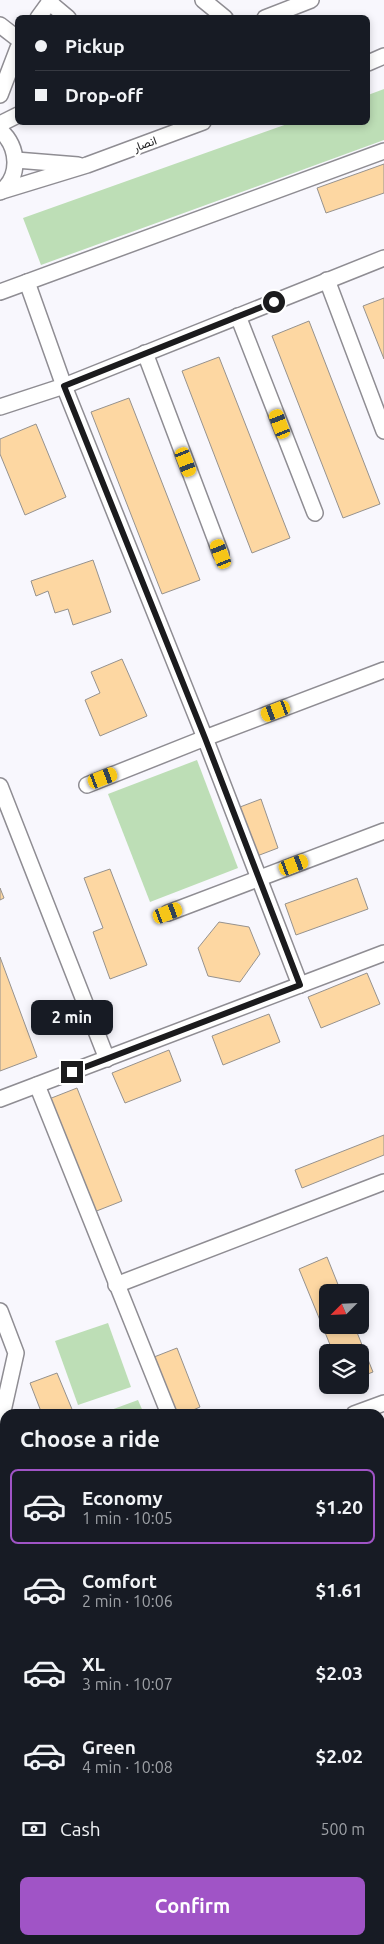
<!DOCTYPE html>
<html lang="en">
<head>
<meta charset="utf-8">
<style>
	body { margin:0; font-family:Ubuntu,Vazirmatn,sans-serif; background:#242831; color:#f1f3f6; height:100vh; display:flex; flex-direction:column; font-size:19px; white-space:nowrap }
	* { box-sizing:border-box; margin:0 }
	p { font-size:16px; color:#9ea1a6 }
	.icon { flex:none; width:28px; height:28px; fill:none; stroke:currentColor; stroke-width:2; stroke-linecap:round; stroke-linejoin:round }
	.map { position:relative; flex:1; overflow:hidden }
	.details { position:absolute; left:0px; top:1409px; width:385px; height:536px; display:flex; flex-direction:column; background:#171b24; border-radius:15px 15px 0 0; box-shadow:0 2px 8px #0003 }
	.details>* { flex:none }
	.top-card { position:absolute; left:15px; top:15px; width:355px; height:110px; border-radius:8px; box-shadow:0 2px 8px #0003; display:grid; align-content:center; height:110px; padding:0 20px; background:#171b24 }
	.needle { width:32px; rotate:246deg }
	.tools { position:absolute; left:319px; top:1284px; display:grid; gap:10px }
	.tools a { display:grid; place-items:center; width:50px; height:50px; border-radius:8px; background:#171b24; box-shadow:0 2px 8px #0003; font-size:25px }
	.end { position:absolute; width:22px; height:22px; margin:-11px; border:6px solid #1b1b1d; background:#fff; box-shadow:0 0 0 2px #fff }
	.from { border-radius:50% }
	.bubble { position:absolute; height:35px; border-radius:8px; background:#171b24; box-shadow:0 2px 8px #0003; font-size:16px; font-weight:700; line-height:35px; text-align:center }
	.car { position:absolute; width:15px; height:30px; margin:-15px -8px; border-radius:6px; box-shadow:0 0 4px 1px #0007; background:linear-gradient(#f5c518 24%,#345 0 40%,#f5c518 0 76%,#345 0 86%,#f5c518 0) }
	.top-card b { display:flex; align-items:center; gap:18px; height:48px; font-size:19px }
	.top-card b+b { border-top:1px solid #363941 }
	.top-card i { width:12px; height:12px; background:#f1f3f6 }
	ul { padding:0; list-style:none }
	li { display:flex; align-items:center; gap:15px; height:75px; margin:0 10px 8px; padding:0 10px; border:2px solid transparent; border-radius:8px }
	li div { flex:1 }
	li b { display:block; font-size:19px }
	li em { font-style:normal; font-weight:700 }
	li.on { border-color:#a054c6 }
	li>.icon { width:45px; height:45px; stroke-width:1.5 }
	h2 { padding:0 20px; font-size:22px; line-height:60px }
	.pay { display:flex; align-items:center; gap:12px; height:55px; padding:0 20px; font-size:19px }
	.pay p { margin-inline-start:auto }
	.primary-button { display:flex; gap:10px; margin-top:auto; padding:10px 20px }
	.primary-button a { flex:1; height:58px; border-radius:8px; background:#a054c6; color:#fff; font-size:20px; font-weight:700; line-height:58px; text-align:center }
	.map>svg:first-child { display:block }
</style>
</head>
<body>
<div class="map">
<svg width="384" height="1944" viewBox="0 0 384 1944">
	<rect width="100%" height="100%" fill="#f8f7fd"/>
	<g fill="#bddeb6">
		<polygon points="384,89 384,140 41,265 23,218 290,123 368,122 368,95"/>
		<polygon points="197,760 238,868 150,902 108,794"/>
		<polygon points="108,1323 131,1387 78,1405 55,1341"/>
		<polygon points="138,1400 144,1414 100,1414"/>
		<polygon points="0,1816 5,1823 5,1859 0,1862"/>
	</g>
	<g fill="#fdd7a2" stroke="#96928e">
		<polygon points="384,164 384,193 326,213 317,188"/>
		<polygon points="384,298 384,359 363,306"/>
		<polygon points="309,321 380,504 343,518 272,336"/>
		<polygon points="219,357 290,538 252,553 182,371"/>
		<polygon points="129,398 200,580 162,594 91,412"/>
		<polygon points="36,424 66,497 25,515 0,454 0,439"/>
		<polygon points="93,560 111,612 73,625 68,609 55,613 48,591 36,596 31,581"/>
		<polygon points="122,659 147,716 100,736 85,700 100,693 91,672"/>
		<polygon points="261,799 278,848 257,856 240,807"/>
		<polygon points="110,869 147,965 110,979 93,932 103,928 84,878"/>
		<polygon points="357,878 368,909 296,935 285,904"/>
		<polygon points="0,888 4,898 0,900"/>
		<polygon points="219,922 249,927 260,954 240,982 208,976 198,948"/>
		<polygon points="0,957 37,1057 0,1071"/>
		<polygon points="367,973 380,1004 321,1028 308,997"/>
		<polygon points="269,1014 280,1042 223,1065 212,1036"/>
		<polygon points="169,1050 181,1081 125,1103 112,1073"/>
		<polygon points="77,1088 122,1201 94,1212 49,1099"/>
		<polygon points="384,1135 384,1155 302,1188 295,1170"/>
		<polygon points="327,1257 341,1292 328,1292 328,1325 354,1325 373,1372 360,1377 360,1352 333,1352 299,1269"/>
		<polygon points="177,1348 200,1407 184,1414 171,1414 149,1359"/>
		<polygon points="57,1373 74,1414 42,1414 30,1383"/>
		<polygon points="384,1428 384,1493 380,1495 380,1430"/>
		<polygon points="0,1480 5,1492 5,1565 0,1552"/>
		<polygon points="3,1635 5,1639 5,1705 0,1692 0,1636"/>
		<polygon points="5,1865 5,1901 0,1896 0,1869"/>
	</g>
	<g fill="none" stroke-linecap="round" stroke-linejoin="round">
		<defs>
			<g id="minor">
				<polyline points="203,0 225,18"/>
				<polyline points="49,2 68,18"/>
				<polyline points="38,18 51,0"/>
				<polyline points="265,18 311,0"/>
				<polyline points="0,25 18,39"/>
				<polyline points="368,63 384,56"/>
				<polyline points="0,95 18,48"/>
				<polyline points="0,124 18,115"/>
				<path d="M0,130C19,147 21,177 0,192"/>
				<polyline points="16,160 78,165"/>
				<polyline points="2,191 87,165 203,122"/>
				<polyline points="384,258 64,386 205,738 384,670"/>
				<polyline points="327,280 384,431"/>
				<polyline points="0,292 384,151"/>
				<polyline points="238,316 315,513"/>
				<polyline points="145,353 221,554"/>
				<polyline points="0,407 64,386 27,282"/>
				<polyline points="87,785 205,738 300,985"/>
				<polyline points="0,786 107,1059"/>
				<polyline points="168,913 384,831"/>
				<polyline points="37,1085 169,1414"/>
				<polyline points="0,1099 384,953"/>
				<polyline points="116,1285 384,1182"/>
				<polyline points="0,1311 16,1353 1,1420 5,1434"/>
				<polyline points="354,1414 384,1403"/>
				<polyline points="380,1734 384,1730"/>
				<polyline points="380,1808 384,1804"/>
				<polyline points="348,1940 353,1944"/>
				<polyline points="333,1944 337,1940"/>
			</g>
			<g id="major">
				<polyline points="380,1605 384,1601"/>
				<polyline points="380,1651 384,1647"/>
				<polyline points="39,1944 42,1940"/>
				<polyline points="82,1944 86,1940"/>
			</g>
		</defs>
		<use href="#minor" stroke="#8f8d93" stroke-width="18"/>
		<use href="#major" stroke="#9c6866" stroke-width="21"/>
		<use href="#minor" stroke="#fff" stroke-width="15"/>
		<use href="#major" stroke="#eebdbb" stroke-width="19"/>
	</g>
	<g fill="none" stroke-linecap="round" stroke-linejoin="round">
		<polyline stroke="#1b1b1d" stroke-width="6" points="72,1072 300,985 205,738 64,386 274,302"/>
	</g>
	<g text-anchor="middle" stroke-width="5" stroke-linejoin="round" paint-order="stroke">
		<g font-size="12" fill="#1b1b1d" stroke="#fff">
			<text transform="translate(145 144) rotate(-20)" y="4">انصار</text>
		</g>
	</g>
</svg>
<div class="tools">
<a><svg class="needle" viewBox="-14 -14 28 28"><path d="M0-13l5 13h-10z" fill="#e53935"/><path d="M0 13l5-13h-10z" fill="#9ea1a6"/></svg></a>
<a><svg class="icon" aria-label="layers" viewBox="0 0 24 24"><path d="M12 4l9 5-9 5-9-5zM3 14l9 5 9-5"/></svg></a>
</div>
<i class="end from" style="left:274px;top:302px"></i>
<i class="end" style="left:72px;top:1072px"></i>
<div class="bubble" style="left:31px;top:1000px;width:82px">2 min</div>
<i class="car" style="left:280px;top:424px;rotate:339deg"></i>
<i class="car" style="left:186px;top:462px;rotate:159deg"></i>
<i class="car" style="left:221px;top:554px;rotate:339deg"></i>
<i class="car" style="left:276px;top:711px;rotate:249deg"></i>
<i class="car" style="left:103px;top:778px;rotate:69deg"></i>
<i class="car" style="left:294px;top:865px;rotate:69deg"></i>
<i class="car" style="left:168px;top:913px;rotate:69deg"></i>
<div class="top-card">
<b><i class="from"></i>Pickup</b>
<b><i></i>Drop-off</b>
</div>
<section class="details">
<h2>Choose a ride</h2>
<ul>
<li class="on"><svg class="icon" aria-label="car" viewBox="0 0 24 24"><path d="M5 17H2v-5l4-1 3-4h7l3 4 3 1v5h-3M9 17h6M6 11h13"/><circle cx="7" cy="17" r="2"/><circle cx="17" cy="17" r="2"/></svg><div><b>Economy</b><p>1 min · 10:05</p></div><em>$1.20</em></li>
<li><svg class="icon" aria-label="car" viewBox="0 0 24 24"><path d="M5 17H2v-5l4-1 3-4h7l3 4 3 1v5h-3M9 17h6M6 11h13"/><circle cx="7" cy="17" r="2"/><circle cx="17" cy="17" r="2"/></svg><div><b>Comfort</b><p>2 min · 10:06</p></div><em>$1.61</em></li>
<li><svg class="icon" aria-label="car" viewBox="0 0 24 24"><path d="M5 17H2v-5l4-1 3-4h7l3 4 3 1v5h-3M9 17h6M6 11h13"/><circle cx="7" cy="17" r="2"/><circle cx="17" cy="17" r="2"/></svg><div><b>XL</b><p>3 min · 10:07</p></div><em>$2.03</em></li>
<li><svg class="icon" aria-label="car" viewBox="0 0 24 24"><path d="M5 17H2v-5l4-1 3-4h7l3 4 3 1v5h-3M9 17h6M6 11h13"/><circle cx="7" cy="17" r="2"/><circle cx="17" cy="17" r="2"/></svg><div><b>Green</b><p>4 min · 10:08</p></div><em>$2.02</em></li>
</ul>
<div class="pay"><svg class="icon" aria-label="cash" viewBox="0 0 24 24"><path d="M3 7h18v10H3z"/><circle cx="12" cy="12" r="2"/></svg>Cash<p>500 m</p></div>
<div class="primary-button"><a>Confirm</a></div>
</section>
</div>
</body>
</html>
